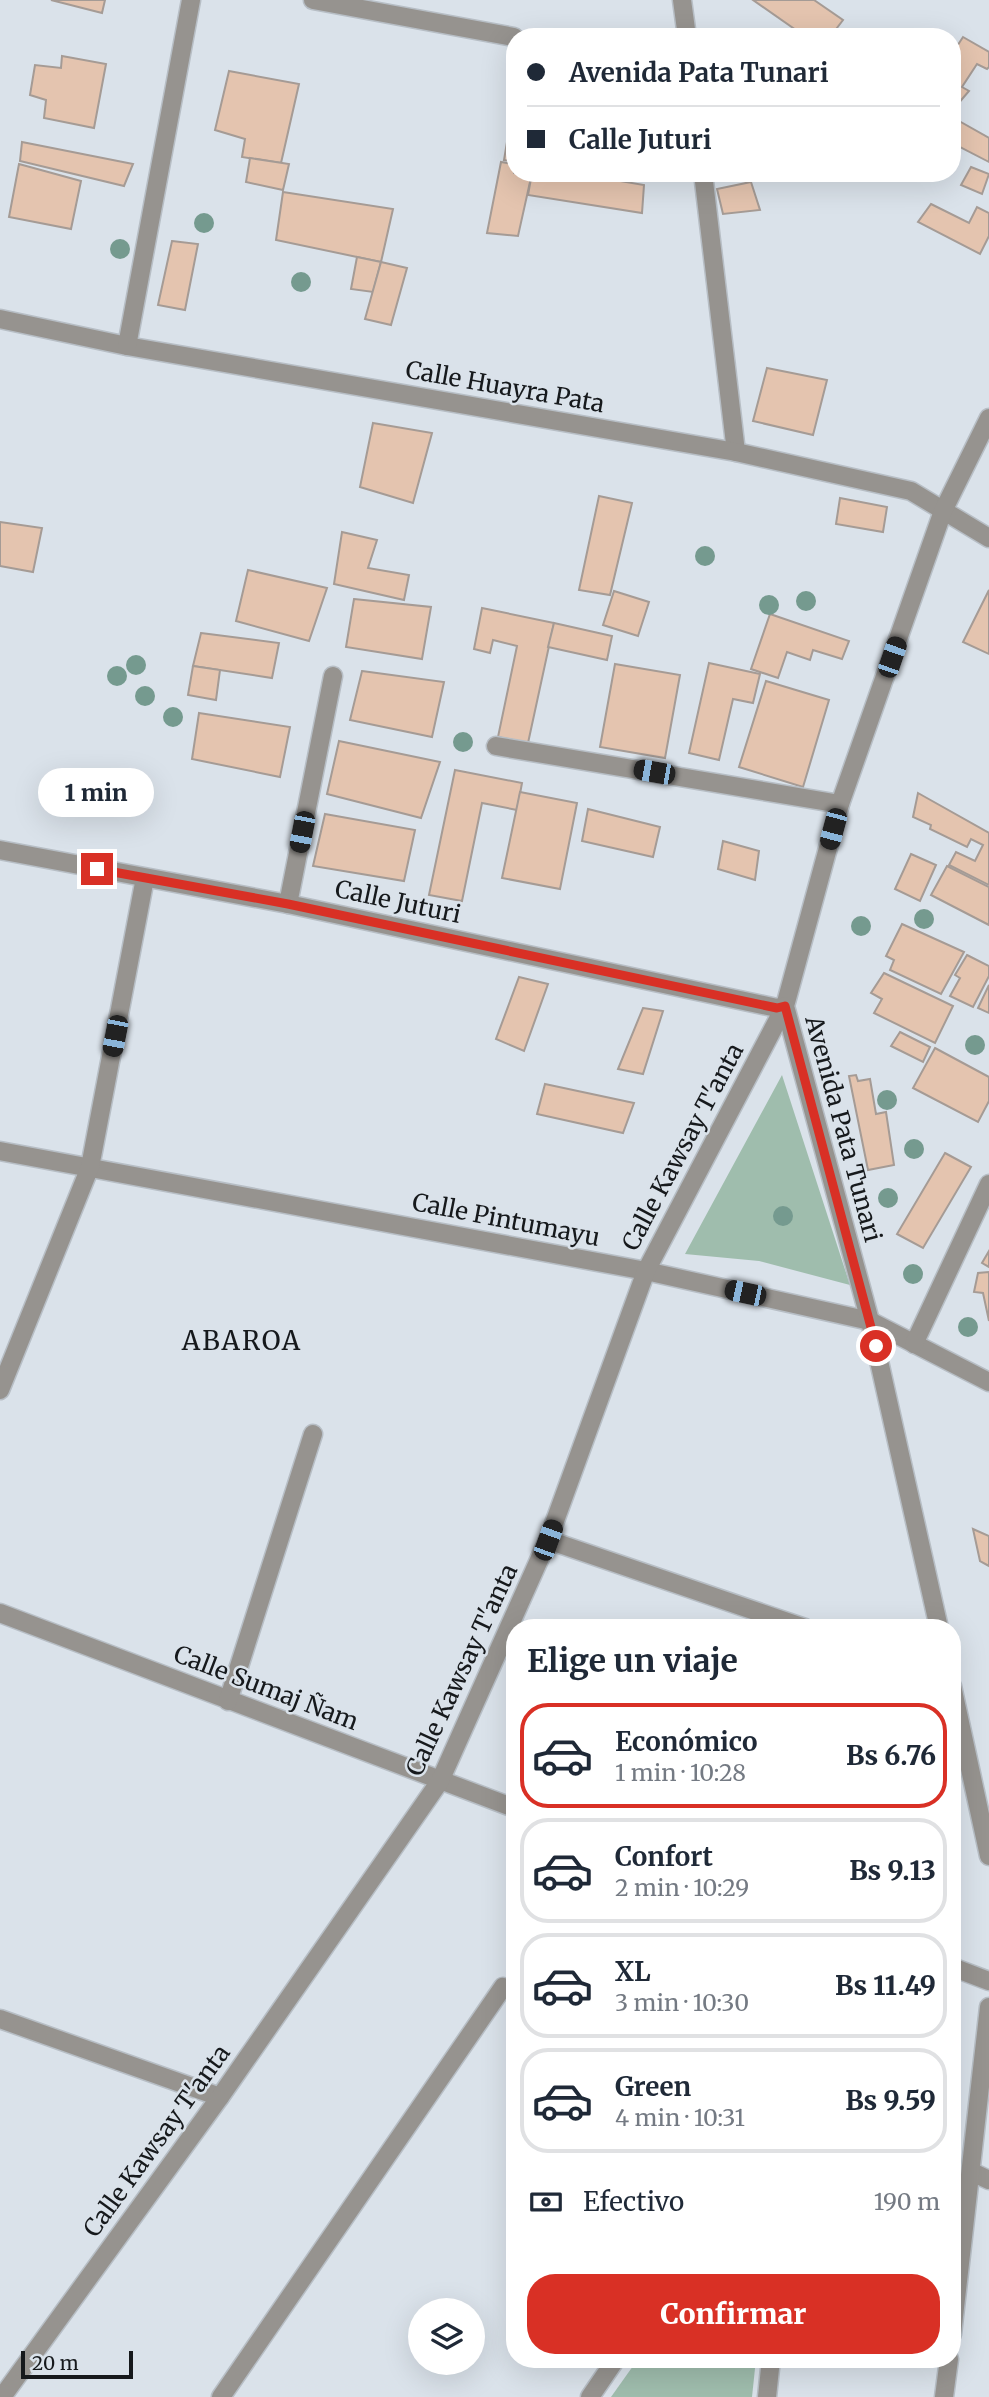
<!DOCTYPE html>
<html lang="es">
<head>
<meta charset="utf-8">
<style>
	body { margin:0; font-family:Merriweather,serif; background:#f6f6f7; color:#1f2937; height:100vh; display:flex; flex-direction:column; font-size:26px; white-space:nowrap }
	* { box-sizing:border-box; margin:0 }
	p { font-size:23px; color:#747a83 }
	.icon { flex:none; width:38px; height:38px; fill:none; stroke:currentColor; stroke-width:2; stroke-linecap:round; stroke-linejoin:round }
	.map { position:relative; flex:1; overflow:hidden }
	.drawer { position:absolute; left:506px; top:1619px; width:455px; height:749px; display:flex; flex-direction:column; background:#fff; border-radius:28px; box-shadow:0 7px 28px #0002 }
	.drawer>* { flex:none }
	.guide { position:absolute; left:506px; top:28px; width:455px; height:154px; border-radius:28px; box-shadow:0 7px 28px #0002; display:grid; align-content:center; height:154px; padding:0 21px; background:#fff }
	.buttons { position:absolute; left:408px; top:2298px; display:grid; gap:14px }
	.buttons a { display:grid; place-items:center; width:77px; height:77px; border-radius:50%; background:#fff; box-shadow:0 7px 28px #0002; font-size:35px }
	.scale { position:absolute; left:21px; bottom:18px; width:112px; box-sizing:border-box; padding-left:7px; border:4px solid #16191c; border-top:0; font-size:19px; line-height:24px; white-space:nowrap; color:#16191c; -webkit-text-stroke:5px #dae2ea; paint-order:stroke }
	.end { position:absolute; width:32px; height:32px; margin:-16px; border:9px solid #d93025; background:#fff; box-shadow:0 0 0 4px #fff }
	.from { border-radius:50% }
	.bubble { position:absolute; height:49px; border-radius:24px; background:#fff; box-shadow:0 7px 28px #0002; font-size:23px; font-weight:800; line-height:49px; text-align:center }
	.car { position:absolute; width:21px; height:42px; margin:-21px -10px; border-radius:9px; box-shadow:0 0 5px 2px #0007; background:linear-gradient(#222 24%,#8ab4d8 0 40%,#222 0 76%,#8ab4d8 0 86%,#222 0) }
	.guide b { display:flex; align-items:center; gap:24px; height:66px; font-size:26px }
	.guide b+b { border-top:2px solid #e0e1e3 }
	.guide i { width:18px; height:18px; background:#1f2937 }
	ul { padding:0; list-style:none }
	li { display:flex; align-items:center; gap:21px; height:105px; margin:0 14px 10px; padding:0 7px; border:4px solid #e0e1e3; border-radius:28px }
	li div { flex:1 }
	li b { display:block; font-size:26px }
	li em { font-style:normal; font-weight:800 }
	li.active { border-color:#d93025 }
	li>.icon { width:63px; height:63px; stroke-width:1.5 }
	h2 { padding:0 21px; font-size:32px; line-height:84px }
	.pay { display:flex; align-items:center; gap:18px; height:77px; padding:0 21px; font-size:26px }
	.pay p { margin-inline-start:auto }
	.cta { display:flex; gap:14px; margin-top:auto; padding:14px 21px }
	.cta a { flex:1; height:80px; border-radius:28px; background:#d93025; color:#fff; font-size:28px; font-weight:800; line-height:80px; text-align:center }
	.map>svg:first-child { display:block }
</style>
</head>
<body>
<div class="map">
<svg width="989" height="2397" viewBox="0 0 989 2397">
	<rect width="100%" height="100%" fill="#dae2ea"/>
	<g fill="#9fbdad">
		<polygon points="782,1075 850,1285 759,1261 685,1254"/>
		<polygon points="638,2359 756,2359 752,2397 611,2397"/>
	</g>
	<g fill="#e4c4af" stroke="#a59b95" stroke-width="2">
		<polygon points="51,0 105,0 102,13"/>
		<polygon points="753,0 814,0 843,20 830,37 806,37"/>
		<polygon points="963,37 989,52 989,67 987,69 977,64 962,87 969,91 957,105 952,101 952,54"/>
		<polygon points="62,56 106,64 94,128 44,118 46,100 30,95 35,65 61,68"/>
		<polygon points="229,71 299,84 281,163 242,157 245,139 215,130"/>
		<polygon points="512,112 514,112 514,161 504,160"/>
		<polygon points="952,117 989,138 989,162 952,143"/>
		<polygon points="22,142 133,164 124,186 20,161"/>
		<polygon points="250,158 289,164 283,190 246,182"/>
		<polygon points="501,162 514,164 514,173 532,173 518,236 487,233"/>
		<polygon points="19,164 81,181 71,229 9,217"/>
		<polygon points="971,167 989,174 982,194 961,185"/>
		<polygon points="532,173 573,173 644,185 642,213 528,195"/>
		<polygon points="751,182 760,210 723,214 717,189"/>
		<polygon points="283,192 393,209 381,262 276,240"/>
		<polygon points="931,204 969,223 977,207 989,213 989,236 980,254 918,222"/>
		<polygon points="172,241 198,244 185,310 158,305"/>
		<polygon points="357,257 381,262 373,292 351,289"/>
		<polygon points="381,262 407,268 391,325 365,319"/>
		<polygon points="767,368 827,380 813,435 753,421"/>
		<polygon points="373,423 432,433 413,503 360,487"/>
		<polygon points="599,496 632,503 610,595 579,590"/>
		<polygon points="840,498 887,507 883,532 836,524"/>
		<polygon points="0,522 42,528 33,572 0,566"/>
		<polygon points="342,532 377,540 368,568 409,575 404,600 334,584"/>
		<polygon points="248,570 327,588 309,641 236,621"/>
		<polygon points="989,590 989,654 963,642"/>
		<polygon points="614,591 649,602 638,636 603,625"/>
		<polygon points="354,599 431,607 422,659 346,647"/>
		<polygon points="482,608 554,623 528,743 498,737 517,646 493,640 490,653 474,649"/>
		<polygon points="770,614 849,641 842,659 813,650 810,660 787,652 778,678 751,669"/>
		<polygon points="554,623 612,636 607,660 548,647"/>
		<polygon points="201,633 279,643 272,678 193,666"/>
		<polygon points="709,663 760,674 753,703 733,699 719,760 689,753"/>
		<polygon points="615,664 680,675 665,758 600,747"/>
		<polygon points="193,666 220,670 216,700 188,695"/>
		<polygon points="362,671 444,682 432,737 350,720"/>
		<polygon points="766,681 829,700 803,787 739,767"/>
		<polygon points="199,713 290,727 280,777 192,759"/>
		<polygon points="339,741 440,762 421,818 327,794"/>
		<polygon points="455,770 522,783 517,810 482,803 462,901 429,895"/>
		<polygon points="520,792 577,803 560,889 502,878"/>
		<polygon points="918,793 989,833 989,885 949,865 956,852 975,861 983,845 971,839 967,847 930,829 931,825 913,817"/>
		<polygon points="588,809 660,827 653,857 582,841"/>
		<polygon points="325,814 415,830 404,881 313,866"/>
		<polygon points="723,841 759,851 755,880 718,869"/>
		<polygon points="911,854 936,865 920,901 895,889"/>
		<polygon points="947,866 989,887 989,925 931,895"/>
		<polygon points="902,924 964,952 941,994 890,970 894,960 886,956"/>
		<polygon points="967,955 989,966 989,976 973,1007 950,996 960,978 955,975"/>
		<polygon points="884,973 953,1006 935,1043 874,1013 882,999 871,993"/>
		<polygon points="519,977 548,984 524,1051 496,1039"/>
		<polygon points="989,985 989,1013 978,1008"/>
		<polygon points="643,1008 663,1011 643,1074 618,1069"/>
		<polygon points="900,1032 930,1047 923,1062 891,1046"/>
		<polygon points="935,1048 989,1077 989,1101 978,1122 913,1088"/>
		<polygon points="856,1075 858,1081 870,1079 876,1114 886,1112 894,1165 868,1170 849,1076"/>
		<polygon points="545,1084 634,1103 623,1133 537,1114"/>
		<polygon points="945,1153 971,1167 923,1248 897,1234"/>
		<polygon points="989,1251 989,1267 982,1263"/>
		<polygon points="989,1272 989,1321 983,1293 974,1292 978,1273"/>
		<polygon points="973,1529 989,1536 989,1566 980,1561"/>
	</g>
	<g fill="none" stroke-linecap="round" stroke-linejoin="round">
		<defs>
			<g id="service">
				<polyline points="496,746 840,804"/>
				<polyline points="288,904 333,676"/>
				<polyline points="0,2019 220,2097"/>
			</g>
			<g id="minor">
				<polyline points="313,0 514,37"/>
				<polyline points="682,0 687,37"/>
				<polyline points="703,173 736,452"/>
				<polyline points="0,319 127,346 736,452 911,491 989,538"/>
				<polyline points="127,346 191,0"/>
				<polyline points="0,850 288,904 777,1008 785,1006"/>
				<polyline points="0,1151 646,1271 870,1321 989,1382"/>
				<polyline points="914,1344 989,1184"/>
				<polyline points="0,1390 90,1167 145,878"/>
				<polyline points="548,1540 805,1628"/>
				<polyline points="0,1613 514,1808"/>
				<polyline points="939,1628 870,1321 785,1006 840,804 943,511 989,418"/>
				<polyline points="952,1686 989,1856"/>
				<polyline points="228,1701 313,1434"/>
				<polyline points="952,1967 989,1981"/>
				<polyline points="972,2172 989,2180"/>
				<polyline points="952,2334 989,2007"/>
				<polyline points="2,2397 220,2097 440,1781 548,1540 646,1271 785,1006"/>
				<polyline points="221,2397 503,1987 514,1991"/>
				<polyline points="590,2397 616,2359"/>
				<polyline points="767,2397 771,2359"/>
				<polyline points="944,2397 949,2359"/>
			</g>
		</defs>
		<use href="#service" stroke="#b7bec5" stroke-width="21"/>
		<use href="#minor" stroke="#b7bec5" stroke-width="21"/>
		<use href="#service" stroke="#96938f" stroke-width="18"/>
		<use href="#minor" stroke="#96938f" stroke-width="18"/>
	</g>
	<g fill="#759a8f">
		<circle cx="204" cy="223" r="10"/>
		<circle cx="120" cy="249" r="10"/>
		<circle cx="301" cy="282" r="10"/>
		<circle cx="705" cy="556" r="10"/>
		<circle cx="806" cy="601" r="10"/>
		<circle cx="769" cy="605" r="10"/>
		<circle cx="136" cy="665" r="10"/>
		<circle cx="117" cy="676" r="10"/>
		<circle cx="145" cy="696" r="10"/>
		<circle cx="173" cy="717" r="10"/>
		<circle cx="463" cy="742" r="10"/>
		<circle cx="924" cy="919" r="10"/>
		<circle cx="861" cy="926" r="10"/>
		<circle cx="975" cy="1045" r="10"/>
		<circle cx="887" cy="1100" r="10"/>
		<circle cx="914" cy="1149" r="10"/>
		<circle cx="888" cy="1198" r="10"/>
		<circle cx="783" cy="1216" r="10"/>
		<circle cx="913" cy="1274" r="10"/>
		<circle cx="968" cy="1327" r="10"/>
	</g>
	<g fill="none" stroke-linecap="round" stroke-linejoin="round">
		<polyline stroke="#d93025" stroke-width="9" points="97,869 288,904 777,1008 785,1006 876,1346"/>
	</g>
	<g text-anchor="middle" stroke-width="5" stroke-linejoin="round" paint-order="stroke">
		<g font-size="24" fill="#16191c" stroke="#dae2ea">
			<text transform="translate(505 387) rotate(10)" y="8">Calle Huayra Pata</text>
			<text transform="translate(398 902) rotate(12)" y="8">Calle Juturi</text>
			<text transform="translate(843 1129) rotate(75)" y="8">Avenida Pata Tunari</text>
			<text transform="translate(683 1147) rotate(-62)" y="8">Calle Kawsay T'anta</text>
			<text transform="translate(506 1220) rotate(11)" y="8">Calle Pintumayu</text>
			<text transform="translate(462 1670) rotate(-65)" y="8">Calle Kawsay T'anta</text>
			<text transform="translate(266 1688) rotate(21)" y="8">Calle Sumaj Ñam</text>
			<text transform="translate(157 2141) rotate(-54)" y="8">Calle Kawsay T'anta</text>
		</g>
		<g font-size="26" letter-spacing="2" fill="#16191c" stroke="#dae2ea">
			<text x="242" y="1350">ABAROA</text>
		</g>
	</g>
</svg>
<div class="buttons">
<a><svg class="icon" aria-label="layers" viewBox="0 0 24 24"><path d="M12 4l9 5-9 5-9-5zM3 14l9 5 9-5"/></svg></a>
</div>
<div class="scale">20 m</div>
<i class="end from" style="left:876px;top:1346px"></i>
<i class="end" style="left:97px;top:869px"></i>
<div class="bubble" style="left:38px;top:768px;width:116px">1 min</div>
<i class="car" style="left:892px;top:657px;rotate:19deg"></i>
<i class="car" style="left:654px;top:772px;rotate:280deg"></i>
<i class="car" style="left:833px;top:829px;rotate:195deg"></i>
<i class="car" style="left:302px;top:832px;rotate:191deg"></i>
<i class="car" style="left:115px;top:1036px;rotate:191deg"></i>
<i class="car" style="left:745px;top:1293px;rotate:282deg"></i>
<i class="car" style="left:548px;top:1540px;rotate:20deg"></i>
<div class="guide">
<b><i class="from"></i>Avenida Pata Tunari</b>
<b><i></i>Calle Juturi</b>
</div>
<section class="drawer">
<h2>Elige un viaje</h2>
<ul>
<li class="active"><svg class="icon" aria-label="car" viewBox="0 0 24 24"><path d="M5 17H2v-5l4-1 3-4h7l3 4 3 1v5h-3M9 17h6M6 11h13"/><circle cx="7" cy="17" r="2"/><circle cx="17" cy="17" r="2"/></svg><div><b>Económico</b><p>1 min · 10:28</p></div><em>Bs 6.76</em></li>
<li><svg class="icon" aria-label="car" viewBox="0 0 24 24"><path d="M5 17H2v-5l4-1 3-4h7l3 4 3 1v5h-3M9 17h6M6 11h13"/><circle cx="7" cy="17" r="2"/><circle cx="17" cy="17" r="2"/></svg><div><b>Confort</b><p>2 min · 10:29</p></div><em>Bs 9.13</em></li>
<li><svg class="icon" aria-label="car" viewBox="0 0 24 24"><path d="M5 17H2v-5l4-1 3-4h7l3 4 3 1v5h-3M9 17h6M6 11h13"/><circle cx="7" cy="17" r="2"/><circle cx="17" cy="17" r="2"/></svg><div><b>XL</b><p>3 min · 10:30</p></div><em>Bs 11.49</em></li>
<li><svg class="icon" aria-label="car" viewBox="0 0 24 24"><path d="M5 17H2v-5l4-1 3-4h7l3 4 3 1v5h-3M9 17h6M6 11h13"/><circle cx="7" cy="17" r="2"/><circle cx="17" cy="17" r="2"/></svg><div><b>Green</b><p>4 min · 10:31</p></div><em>Bs 9.59</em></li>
</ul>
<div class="pay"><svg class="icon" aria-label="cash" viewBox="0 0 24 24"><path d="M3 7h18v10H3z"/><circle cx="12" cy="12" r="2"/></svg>Efectivo<p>190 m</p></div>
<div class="cta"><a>Confirmar</a></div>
</section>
</div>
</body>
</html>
